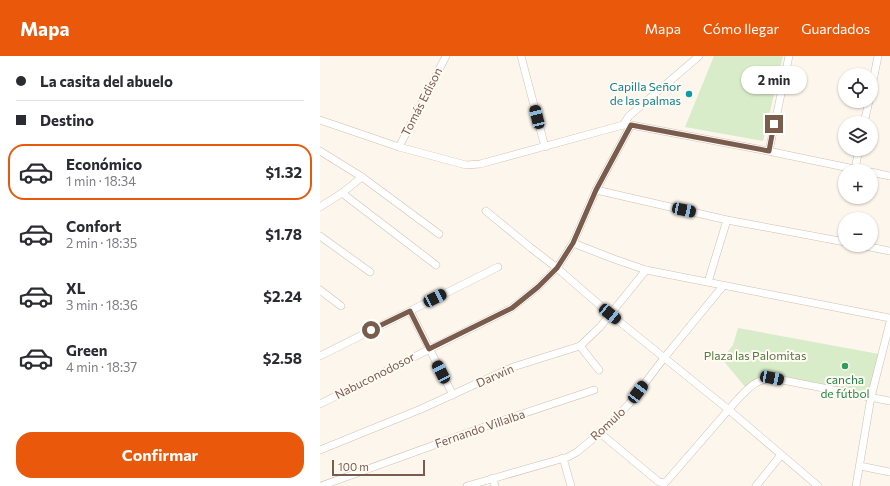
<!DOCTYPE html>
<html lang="es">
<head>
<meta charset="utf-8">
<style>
	body { margin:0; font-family:Commissioner,sans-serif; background:#f2f2f3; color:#2b2b33; height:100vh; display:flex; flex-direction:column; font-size:15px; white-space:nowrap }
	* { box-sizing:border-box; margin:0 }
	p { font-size:13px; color:#7c7c81 }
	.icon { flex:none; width:22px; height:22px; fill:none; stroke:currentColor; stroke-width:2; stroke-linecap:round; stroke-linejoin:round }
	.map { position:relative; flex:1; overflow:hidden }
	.panel { display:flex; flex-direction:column; background:#fff; width:320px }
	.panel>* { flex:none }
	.guide { display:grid; align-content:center; height:88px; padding:0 16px; background:#fff }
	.tools { position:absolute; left:518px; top:12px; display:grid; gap:8px }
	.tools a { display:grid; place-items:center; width:40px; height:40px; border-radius:50%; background:#fff; box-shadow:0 1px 3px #0004; font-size:20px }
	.scale { position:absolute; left:12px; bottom:10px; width:93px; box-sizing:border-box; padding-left:4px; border:2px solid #7a5c4d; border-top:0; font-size:11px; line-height:14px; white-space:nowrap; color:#7a5c4d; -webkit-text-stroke:3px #fffaf3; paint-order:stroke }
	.end { position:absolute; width:18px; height:18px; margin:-9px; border:5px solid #7a5c4d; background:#fff; box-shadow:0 0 0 2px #fff }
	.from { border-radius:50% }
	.bubble { position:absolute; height:28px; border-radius:14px; background:#fff; box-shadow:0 1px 3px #0004; font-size:13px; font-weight:700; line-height:28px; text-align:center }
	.car { position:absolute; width:12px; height:24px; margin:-12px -6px; border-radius:5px; box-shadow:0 0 3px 1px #0007; background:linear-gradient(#222 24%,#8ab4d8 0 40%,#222 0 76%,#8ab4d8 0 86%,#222 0) }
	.guide b { display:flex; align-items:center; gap:14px; height:38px; font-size:15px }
	.guide b+b { border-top:1px solid #e1e1e2 }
	.guide i { width:10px; height:10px; background:#2b2b33 }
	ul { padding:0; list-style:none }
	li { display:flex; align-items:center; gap:12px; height:56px; margin:0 8px 6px; padding:0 8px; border:2px solid transparent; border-radius:16px }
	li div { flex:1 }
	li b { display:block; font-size:15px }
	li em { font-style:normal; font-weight:700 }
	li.active { border-color:#ea580c }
	li>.icon { width:36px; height:36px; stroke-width:1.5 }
	.action { display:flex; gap:8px; margin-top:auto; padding:8px 16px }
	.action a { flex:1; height:46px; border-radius:16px; background:#ea580c; color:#fff; font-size:16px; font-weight:700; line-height:46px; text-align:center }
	header { display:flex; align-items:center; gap:24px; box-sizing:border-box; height:56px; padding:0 20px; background:#ea580c; color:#fff }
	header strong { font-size:19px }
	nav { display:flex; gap:22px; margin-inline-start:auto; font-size:14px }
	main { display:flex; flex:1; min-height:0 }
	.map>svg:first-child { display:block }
</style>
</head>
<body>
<header>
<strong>Mapa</strong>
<nav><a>Mapa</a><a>Cómo llegar</a><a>Guardados</a></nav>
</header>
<main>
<section class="panel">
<div class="guide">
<b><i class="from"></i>La casita del abuelo</b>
<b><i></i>Destino</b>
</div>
<ul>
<li class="active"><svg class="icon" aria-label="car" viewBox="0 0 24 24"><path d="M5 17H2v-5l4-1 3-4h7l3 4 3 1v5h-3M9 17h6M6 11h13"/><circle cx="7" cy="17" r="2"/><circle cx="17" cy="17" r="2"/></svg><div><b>Económico</b><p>1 min · 18:34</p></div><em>$1.32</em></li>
<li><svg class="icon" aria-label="car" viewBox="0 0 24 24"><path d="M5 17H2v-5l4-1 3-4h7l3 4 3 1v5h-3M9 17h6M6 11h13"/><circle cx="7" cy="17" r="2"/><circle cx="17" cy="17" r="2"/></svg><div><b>Confort</b><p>2 min · 18:35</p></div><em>$1.78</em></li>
<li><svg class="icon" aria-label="car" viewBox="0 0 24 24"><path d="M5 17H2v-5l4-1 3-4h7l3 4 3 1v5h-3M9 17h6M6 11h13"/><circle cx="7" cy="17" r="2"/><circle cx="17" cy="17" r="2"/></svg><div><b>XL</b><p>3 min · 18:36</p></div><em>$2.24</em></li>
<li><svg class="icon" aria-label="car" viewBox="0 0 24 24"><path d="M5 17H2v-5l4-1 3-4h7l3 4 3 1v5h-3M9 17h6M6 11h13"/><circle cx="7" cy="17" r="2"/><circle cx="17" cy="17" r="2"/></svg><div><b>Green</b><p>4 min · 18:37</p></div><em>$2.58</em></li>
</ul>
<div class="action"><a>Confirmar</a></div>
</section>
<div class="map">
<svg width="570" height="430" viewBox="0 0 570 430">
	<rect width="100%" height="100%" fill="#fdf6ec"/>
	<g fill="#d8ecc9">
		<polygon points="394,0 463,0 443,85 365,71"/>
		<polygon points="418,272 559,298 550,338 449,319 426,332 402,303 413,289"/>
	</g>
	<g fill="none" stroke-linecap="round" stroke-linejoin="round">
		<defs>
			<g id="minor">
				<polyline points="201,0 225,91"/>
				<polyline points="551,35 558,0"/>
				<polyline points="0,64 79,91 146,109 160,108 303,69 311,69 443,94 544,115"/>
				<polyline points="544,67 549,45"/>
				<polyline points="303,69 309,60 379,0"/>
				<polyline points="79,91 126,0"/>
				<polyline points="0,95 42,121 119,178"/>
				<polyline points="449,95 469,0"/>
				<polyline points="535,113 539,93"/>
				<polyline points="551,116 570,120"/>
				<polyline points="276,134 407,164 525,186"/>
				<polyline points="22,137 116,209"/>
				<polyline points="0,151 22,137 42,121"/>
				<polyline points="166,155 211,192 237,212 290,258 409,354 498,430"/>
				<polyline points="0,180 50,216"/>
				<polyline points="253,187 294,203 326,214 570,262"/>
				<polyline points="540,189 570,195"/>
				<polyline points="388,226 407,164"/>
				<polyline points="0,234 21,250"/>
				<polyline points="90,255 133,339"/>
				<polyline points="260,290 279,314"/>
				<polyline points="0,300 178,211"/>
				<polyline points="0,348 192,252 218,231 237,212 253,187 276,134 311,69"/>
				<path d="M280,377L339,426L345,427L417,344C429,332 434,324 452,322L570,345"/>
				<polyline points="0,394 101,353 193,311 260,290 280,271 326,214"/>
				<polyline points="243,402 251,430"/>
				<polyline points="540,410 570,416"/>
				<polyline points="173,422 175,430"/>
				<polyline points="1,430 175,367 274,334"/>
				<polyline points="147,430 248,401 257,396 280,377 309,348 344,302 403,230"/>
				<polyline points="436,430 461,399"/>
				<polyline points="536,430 551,341 570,266"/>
			</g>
		</defs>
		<use href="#minor" stroke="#d1beb0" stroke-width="8"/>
		<use href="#minor" stroke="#fff" stroke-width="7"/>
	</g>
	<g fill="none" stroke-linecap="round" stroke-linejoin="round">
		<polyline stroke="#7a5c4d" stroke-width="5" points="51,274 90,255 109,293 192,252 218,231 237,212 253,187 276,134 311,69 449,95 454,68"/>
	</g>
	<circle fill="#0f9aa8" stroke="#fffaf3" stroke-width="1.5" cx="369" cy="38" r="4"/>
	<circle fill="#2e9e5b" stroke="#fffaf3" stroke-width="1.5" cx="525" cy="310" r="4"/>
	<g text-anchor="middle" stroke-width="4" stroke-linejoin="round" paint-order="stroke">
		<g font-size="12" fill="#0d838f" stroke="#fffaf3" text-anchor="end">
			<text x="361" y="35">Capilla Señor<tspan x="361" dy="14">de las palmas</tspan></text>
		</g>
		<g font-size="12" fill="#7a5c4d" stroke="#fffaf3">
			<text transform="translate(102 46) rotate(-63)" y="4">Tomás Edison</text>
			<text transform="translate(55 320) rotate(-27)" y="4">Nabuconodosor</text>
			<text transform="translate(175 320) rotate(-24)" y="4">Darwin</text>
			<text transform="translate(288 368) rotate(-43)" y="4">Romulo</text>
			<text transform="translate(160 373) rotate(-19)" y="4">Fernando Villalba</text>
		</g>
		<g font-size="12" fill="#537a41" stroke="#fffaf3">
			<text x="435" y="304">Plaza las Palomitas</text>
		</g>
		<g font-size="12" fill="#27864d" stroke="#fffaf3">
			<text x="525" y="328">cancha<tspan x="525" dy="14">de fútbol</tspan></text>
		</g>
	</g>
</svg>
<div class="tools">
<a><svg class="icon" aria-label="locate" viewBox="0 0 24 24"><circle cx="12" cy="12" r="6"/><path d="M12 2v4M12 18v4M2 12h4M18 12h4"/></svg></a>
<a><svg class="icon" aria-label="layers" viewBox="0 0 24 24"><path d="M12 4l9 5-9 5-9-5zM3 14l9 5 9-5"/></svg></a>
<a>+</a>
<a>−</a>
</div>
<div class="scale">100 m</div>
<i class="end from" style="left:51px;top:274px"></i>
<i class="end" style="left:454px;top:68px"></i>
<div class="bubble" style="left:421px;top:10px;width:66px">2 min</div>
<i class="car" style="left:217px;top:61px;rotate:346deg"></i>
<i class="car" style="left:364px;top:154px;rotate:102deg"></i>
<i class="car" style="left:115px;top:242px;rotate:63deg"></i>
<i class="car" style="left:290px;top:258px;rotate:129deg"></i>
<i class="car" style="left:121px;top:316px;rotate:333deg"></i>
<i class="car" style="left:452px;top:322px;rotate:101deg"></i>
<i class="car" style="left:318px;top:336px;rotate:37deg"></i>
</div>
</main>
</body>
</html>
